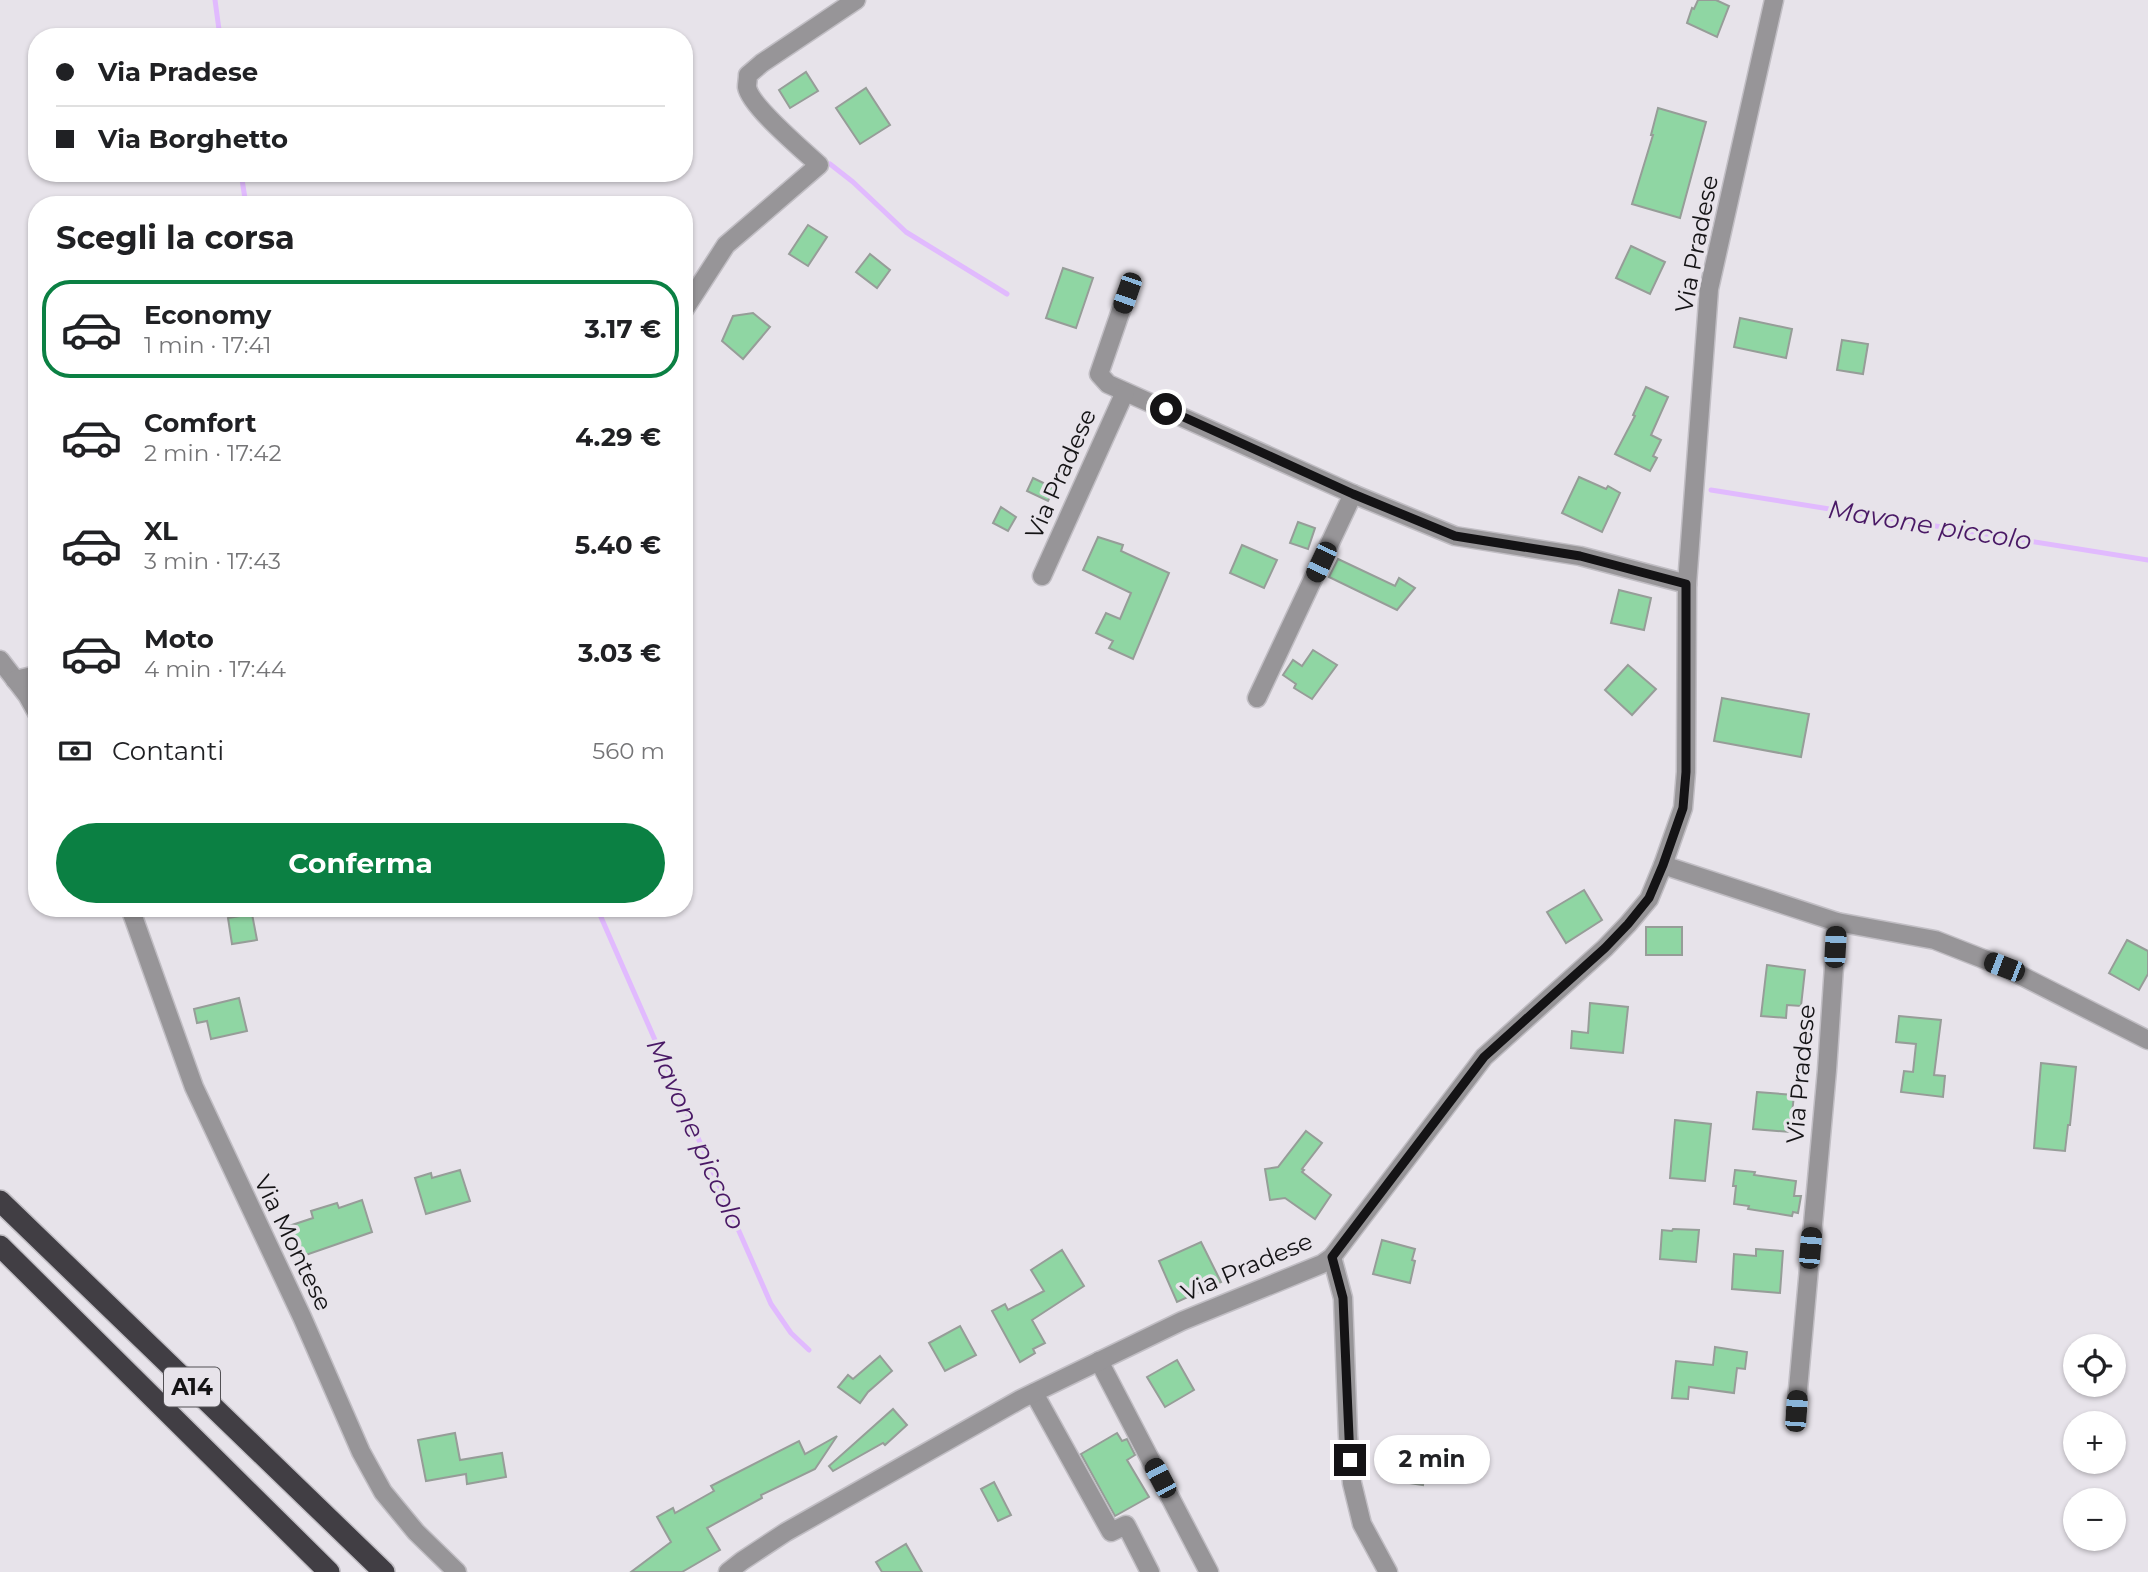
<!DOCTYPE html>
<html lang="it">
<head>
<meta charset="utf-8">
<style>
	body { margin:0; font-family:Montserrat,sans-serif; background:#f6f6f6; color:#202124; height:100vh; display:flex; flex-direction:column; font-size:26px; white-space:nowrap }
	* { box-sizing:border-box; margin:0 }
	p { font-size:23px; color:#757577 }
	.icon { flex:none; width:38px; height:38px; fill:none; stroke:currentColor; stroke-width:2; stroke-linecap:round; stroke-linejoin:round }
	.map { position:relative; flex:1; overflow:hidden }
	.panel { position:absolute; left:28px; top:196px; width:665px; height:721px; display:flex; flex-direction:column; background:#fff; border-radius:28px; box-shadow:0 2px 5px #0004 }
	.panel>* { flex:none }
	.hud { position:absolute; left:28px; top:28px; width:665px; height:154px; border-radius:28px; box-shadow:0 2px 5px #0004; display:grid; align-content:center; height:154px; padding:0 28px; background:#fff }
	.controls { position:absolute; left:2063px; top:1334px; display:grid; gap:14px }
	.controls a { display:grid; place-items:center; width:63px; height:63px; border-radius:50%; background:#fff; box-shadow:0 2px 5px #0004; font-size:35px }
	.end { position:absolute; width:32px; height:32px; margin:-16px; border:9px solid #141315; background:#fff; box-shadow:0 0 0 4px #fff }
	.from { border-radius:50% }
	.bubble { position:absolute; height:49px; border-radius:24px; background:#fff; box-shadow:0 2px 5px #0004; font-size:23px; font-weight:700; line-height:49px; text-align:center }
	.car { position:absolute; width:21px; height:42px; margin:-21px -10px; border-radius:9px; box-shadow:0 0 5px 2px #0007; background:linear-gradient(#222 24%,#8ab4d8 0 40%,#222 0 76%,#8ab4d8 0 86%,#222 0) }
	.hud b { display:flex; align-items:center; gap:24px; height:66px; font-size:26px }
	.hud b+b { border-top:2px solid #e0e0e0 }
	.hud i { width:18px; height:18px; background:#202124 }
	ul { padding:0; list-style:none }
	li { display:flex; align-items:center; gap:21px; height:98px; margin:0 14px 10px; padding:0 14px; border:4px solid transparent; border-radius:28px }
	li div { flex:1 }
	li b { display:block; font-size:26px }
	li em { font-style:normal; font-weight:700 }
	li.on { border-color:#0b8043 }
	li>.icon { width:63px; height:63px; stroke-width:1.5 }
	h2 { padding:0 28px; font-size:32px; line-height:84px }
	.pay { display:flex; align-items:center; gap:18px; height:77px; padding:0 28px; font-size:26px }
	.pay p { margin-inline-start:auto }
	.cta { display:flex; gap:14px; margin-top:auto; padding:14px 28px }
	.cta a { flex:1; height:80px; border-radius:42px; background:#0b8043; color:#fff; font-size:28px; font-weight:700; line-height:80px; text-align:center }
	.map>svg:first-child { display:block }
</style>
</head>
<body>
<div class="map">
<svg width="2148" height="1572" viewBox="0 0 2148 1572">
	<rect width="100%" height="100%" fill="#e7e3ea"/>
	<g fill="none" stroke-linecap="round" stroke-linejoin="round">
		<g stroke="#e1bafe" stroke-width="5">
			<polyline points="215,0 220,37"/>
			<polyline points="830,164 853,182 906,232 1007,294"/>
			<polyline points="241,173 246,205"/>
			<polyline points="1711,490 2148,560"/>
			<polyline points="597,908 771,1304 791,1333 809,1350"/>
		</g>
	</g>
	<g fill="#8fd6a3" stroke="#969d98" stroke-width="2">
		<polygon points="1698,0 1716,0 1729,6 1717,37 1687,23 1692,8 1694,9"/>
		<polygon points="806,72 818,91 790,108 779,90"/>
		<polygon points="866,88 890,125 860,144 836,108"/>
		<polygon points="1658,108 1706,122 1680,218 1632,204 1653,135 1651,135"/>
		<polygon points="808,225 827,237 808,266 789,254"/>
		<polygon points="1631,246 1665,262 1650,294 1616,278"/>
		<polygon points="870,254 890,270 877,288 856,272"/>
		<polygon points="1063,268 1093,278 1076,328 1046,318"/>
		<polygon points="753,313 770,327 743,359 722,341 733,316"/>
		<polygon points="1740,318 1792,329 1786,358 1734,347"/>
		<polygon points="1842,340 1868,344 1863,374 1837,370"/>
		<polygon points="1646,387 1668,397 1651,435 1661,440 1653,456 1657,458 1650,471 1615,454 1635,416 1633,415"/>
		<polygon points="1579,477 1606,489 1608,486 1620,493 1602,532 1562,513"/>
		<polygon points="1033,478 1054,488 1048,501 1027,491"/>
		<polygon points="1001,507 1016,517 1008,531 993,523"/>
		<polygon points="1298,522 1315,528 1308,549 1290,543"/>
		<polygon points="1098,537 1123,545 1121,551 1169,573 1133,659 1109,648 1113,641 1096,633 1106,613 1120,619 1131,593 1083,570"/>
		<polygon points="1242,545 1277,560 1264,588 1230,573"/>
		<polygon points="1338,559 1395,586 1399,578 1415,588 1397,610 1329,577"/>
		<polygon points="1619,590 1651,598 1644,630 1611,623"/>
		<polygon points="1313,650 1337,665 1312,699 1294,688 1296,684 1283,675 1293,660 1302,666"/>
		<polygon points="1628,665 1656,689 1632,715 1605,690"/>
		<polygon points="1722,698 1809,714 1801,757 1714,741"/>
		<polygon points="1584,890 1602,920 1566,943 1547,912"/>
		<polygon points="252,914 257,940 232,944 228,918"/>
		<rect x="1646" y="927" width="36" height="28"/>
		<polygon points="2127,940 2148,951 2148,974 2139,990 2109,973"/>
		<polygon points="1767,965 1805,970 1801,1006 1787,1005 1786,1018 1761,1016"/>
		<polygon points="239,998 247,1031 211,1039 207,1021 197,1023 194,1009"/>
		<polygon points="1590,1003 1628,1007 1623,1053 1571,1048 1572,1031 1588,1033"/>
		<polygon points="1899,1016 1941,1020 1934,1075 1945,1076 1943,1097 1901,1092 1904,1071 1913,1072 1916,1044 1896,1042"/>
		<polygon points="2041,1063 2076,1067 2070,1125 2068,1125 2065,1151 2034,1148"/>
		<polygon points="1757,1092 1794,1095 1790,1132 1753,1129"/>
		<polygon points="1675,1120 1711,1124 1705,1181 1670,1178"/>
		<polygon points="1306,1131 1322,1143 1302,1169 1304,1170 1302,1172 1331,1195 1315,1219 1285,1198 1270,1200 1265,1169 1278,1167"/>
		<polygon points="460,1170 470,1201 426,1214 415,1178 431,1173 432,1178"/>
		<polygon points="1735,1170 1755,1172 1754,1175 1796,1181 1794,1196 1801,1196 1798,1213 1793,1212 1792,1216 1748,1209 1749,1206 1734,1204 1736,1186 1733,1186"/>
		<polygon points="362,1200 372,1232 300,1257 289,1226 313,1218 311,1211 337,1203 339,1208"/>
		<polygon points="1673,1229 1699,1230 1696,1262 1660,1259 1662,1230 1672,1231"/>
		<polygon points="1382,1240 1415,1249 1412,1260 1415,1261 1410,1283 1373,1274"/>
		<polygon points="1201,1242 1221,1282 1177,1302 1159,1261"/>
		<polygon points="1756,1249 1783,1251 1780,1293 1732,1289 1734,1254 1756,1256"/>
		<polygon points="1062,1250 1084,1286 1032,1320 1045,1343 1033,1349 1035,1353 1020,1362 992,1311 1005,1304 1008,1310 1044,1291 1031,1270"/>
		<polygon points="960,1326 976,1355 945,1371 929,1343"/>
		<polygon points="1715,1347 1747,1352 1745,1369 1737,1368 1734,1393 1689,1387 1688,1399 1672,1398 1676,1361 1713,1365"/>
		<polygon points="880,1356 892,1371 868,1392 860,1403 838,1387 848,1375 853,1379"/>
		<polygon points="1177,1360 1194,1390 1165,1407 1147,1377"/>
		<polygon points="893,1409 907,1425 885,1445 883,1443 833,1471 829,1466"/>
		<polygon points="455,1433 460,1460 502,1453 506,1477 467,1484 466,1474 426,1481 418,1440"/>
		<polygon points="1117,1433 1122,1441 1127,1439 1135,1455 1127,1460 1149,1497 1115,1516 1081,1454"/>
		<polygon points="837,1436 815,1469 761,1495 762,1498 707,1528 720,1550 682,1572 631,1572 671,1542 657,1517 673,1508 675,1513 714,1491 711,1486 799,1441 805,1454"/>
		<polygon points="1394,1447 1427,1452 1423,1485 1389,1480"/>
		<polygon points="994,1482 1011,1515 998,1521 981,1489"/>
		<polygon points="906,1544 922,1572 882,1572 876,1562"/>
	</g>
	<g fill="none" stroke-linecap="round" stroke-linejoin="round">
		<defs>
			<g id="minor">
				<polyline points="1127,293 1099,374 1108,384 1353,494 1455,536 1580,556 1687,584"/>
				<path d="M684,310L726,245L819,165C803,150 750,106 747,87C747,83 748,79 748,75L762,63L856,0"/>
				<polyline points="1042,576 1125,392"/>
				<polyline points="0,660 27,695 37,713"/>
				<polyline points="15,680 37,675"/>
				<polyline points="1257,698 1353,494"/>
				<polyline points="1663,865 1837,922 1935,940 2004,967 2148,1040"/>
				<polyline points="130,908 194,1087 302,1317 361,1452 383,1492 416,1532 457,1572"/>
				<polyline points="1332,1257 1343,1298 1348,1436 1352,1483 1362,1524 1388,1572"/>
				<polyline points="1099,1361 1209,1572"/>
				<polyline points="1034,1393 1111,1532 1126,1525 1150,1572"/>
				<polyline points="1796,1411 1827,1070 1837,922"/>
				<polyline points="728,1572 742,1561 786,1532 1021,1399 1182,1321 1322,1264 1332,1257 1484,1057 1605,948 1628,924 1649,899 1663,865 1683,808 1686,772 1687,584 1709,289 1774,0"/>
			</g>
			<g id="highway">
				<polyline points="0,1201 384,1572"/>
				<polyline points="0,1246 329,1572"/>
			</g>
		</defs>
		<use href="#minor" stroke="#c1bec4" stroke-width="21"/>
		<use href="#highway" stroke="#c1bec4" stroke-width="24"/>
		<use href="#minor" stroke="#979598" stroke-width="18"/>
		<use href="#highway" stroke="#413e44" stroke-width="21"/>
	</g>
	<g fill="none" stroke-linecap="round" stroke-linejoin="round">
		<polyline stroke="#141315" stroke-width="9" points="1166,409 1353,494 1455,536 1580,556 1686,584 1686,772 1683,808 1663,865 1649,898 1628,924 1605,948 1484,1057 1332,1257 1343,1298 1350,1460"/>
	</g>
	<g text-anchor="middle" stroke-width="7" stroke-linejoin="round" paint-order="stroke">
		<rect fill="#e7e3ea" stroke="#535155" stroke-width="2" x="164" y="1367.5" width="56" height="39" rx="5"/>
		<g font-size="23" font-weight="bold" fill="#141315">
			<text x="192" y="1395">A14</text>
		</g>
		<g font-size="24" fill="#141315" stroke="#e7e3ea">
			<text transform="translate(1697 244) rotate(-79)" y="8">Via Pradese</text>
			<text transform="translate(1061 474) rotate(-66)" y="8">Via Pradese</text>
			<text transform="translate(1801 1074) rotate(-85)" y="8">Via Pradese</text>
			<text transform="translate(293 1243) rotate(64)" y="8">Via Montese</text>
			<text transform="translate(1247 1267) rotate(-23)" y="8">Via Pradese</text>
		</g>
		<g font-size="26" font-style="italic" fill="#491865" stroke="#e7e3ea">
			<text transform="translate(1930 525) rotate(9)" y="9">Mavone piccolo</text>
			<text transform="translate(696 1134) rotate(66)" y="9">Mavone piccolo</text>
		</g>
	</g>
</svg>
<div class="controls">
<a><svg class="icon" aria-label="locate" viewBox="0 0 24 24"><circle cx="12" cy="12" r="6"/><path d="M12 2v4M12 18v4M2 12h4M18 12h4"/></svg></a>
<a>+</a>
<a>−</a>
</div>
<i class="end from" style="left:1166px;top:409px"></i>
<i class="end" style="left:1350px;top:1460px"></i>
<div class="bubble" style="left:1374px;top:1435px;width:116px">2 min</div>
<i class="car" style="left:1127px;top:293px;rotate:199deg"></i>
<i class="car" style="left:1321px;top:562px;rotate:205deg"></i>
<i class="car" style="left:1835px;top:947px;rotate:3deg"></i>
<i class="car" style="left:2004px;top:967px;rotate:291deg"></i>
<i class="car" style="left:1810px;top:1248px;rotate:5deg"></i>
<i class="car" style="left:1796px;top:1411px;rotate:4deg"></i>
<i class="car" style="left:1160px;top:1478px;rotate:332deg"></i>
<div class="hud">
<b><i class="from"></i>Via Pradese</b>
<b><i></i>Via Borghetto</b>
</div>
<section class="panel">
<h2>Scegli la corsa</h2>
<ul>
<li class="on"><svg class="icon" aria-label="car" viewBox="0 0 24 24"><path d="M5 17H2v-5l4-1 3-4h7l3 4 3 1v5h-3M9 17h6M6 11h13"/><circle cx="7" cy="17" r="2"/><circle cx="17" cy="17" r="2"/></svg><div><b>Economy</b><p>1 min · 17:41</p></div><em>3.17 €</em></li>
<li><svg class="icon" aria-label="car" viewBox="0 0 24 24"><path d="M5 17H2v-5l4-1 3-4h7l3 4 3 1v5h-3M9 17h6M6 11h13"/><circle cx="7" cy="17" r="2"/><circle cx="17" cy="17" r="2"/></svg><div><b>Comfort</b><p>2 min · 17:42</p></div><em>4.29 €</em></li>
<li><svg class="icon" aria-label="car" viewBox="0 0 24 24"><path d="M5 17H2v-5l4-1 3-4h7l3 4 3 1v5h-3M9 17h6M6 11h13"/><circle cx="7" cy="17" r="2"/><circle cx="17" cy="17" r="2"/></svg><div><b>XL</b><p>3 min · 17:43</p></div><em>5.40 €</em></li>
<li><svg class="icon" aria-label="car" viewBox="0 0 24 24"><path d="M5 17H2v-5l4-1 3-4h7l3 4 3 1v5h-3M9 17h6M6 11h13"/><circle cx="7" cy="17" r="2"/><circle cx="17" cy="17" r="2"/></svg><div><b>Moto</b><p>4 min · 17:44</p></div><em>3.03 €</em></li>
</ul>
<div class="pay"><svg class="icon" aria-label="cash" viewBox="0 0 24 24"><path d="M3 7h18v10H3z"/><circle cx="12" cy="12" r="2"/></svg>Contanti<p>560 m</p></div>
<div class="cta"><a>Conferma</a></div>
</section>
</div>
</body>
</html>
